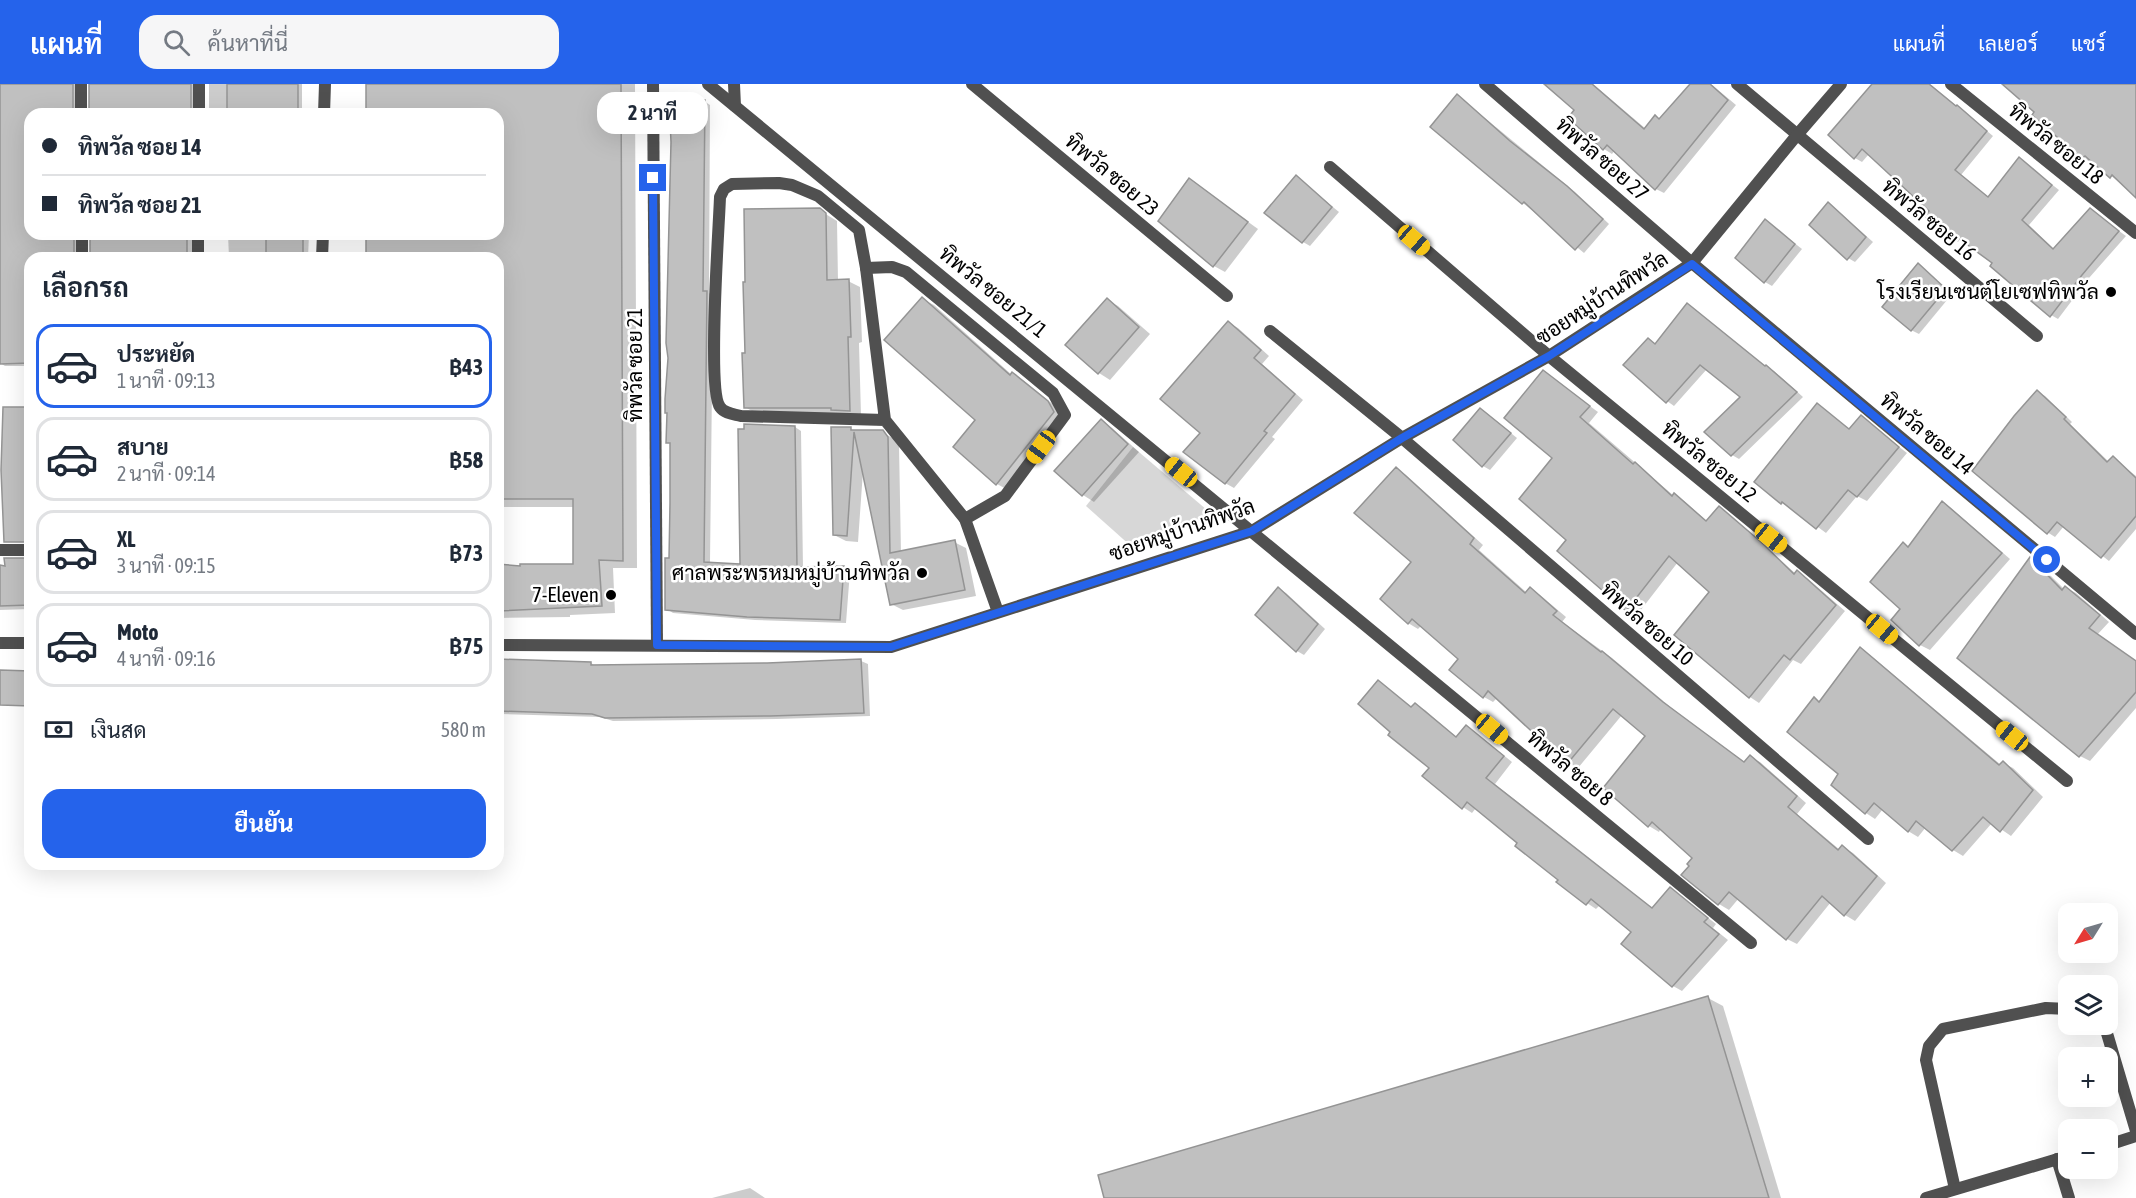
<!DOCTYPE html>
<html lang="th">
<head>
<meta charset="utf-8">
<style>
	body { margin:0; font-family:"Asap Condensed",Sarabun,sans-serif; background:#f6f6f7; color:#1f2937; height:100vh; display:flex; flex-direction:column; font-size:22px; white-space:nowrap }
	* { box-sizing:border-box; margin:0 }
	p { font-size:20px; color:#747a83 }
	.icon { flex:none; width:33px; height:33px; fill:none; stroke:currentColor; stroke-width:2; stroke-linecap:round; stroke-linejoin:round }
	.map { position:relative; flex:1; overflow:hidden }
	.side { position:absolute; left:24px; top:168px; width:480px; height:618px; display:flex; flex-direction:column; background:#fff; border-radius:18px; box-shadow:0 6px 24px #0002 }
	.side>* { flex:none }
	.hud { position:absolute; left:24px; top:24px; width:480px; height:132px; border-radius:18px; box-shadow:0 6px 24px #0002; display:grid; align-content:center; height:132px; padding:0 18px; background:#fff }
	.needle { width:39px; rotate:233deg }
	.tools { position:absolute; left:2058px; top:819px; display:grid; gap:12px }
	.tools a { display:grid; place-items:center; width:60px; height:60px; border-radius:12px; background:#fff; box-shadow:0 6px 24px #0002; font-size:30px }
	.end { position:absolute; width:27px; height:27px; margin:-14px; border:8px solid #2563eb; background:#fff; box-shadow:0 0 0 3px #fff }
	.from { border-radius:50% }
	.bubble { position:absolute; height:42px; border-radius:18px; background:#fff; box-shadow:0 6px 24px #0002; font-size:20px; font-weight:700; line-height:42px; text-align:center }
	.car { position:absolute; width:18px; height:36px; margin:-18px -9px; border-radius:8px; box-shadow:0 0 4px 2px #0007; background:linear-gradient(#f5c518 24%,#345 0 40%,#f5c518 0 76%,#345 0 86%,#f5c518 0) }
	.hud b { display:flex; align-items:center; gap:21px; height:57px; font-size:22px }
	.hud b+b { border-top:2px solid #e0e1e3 }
	.hud i { width:15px; height:15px; background:#1f2937 }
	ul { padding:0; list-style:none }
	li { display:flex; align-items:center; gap:18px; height:84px; margin:0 12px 9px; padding:0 6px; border:3px solid #e0e1e3; border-radius:18px }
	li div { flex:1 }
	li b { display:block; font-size:22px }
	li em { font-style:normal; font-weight:700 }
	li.current { border-color:#2563eb }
	li>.icon { width:54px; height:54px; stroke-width:1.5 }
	h2 { padding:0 18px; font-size:27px; line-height:72px }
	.pay { display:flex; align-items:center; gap:15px; height:66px; padding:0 18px; font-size:22px }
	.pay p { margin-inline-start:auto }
	.action { display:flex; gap:12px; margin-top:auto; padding:12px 18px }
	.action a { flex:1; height:69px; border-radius:18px; background:#2563eb; color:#fff; font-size:24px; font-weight:700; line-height:69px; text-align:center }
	header { display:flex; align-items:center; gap:36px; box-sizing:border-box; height:84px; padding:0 30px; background:#2563eb; color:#fff }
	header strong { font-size:28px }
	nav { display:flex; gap:33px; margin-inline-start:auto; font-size:21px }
	.search { width:420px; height:54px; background:#f6f6f7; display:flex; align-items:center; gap:15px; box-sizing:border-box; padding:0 21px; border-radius:18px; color:#747a83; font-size:22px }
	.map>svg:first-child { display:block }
</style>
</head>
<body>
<header>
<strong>แผนที่</strong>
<div class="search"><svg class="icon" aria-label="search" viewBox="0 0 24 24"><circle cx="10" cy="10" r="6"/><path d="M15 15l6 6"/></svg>ค้นหาที่นี่</div>
<nav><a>แผนที่</a><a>เลเยอร์</a><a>แชร์</a></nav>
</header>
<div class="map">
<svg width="2136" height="1114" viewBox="0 0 2136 1114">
	<rect width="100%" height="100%" fill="#fff"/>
	<polygon fill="#d7d7d7" points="1133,363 1214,432 1132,463 1086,422"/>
	<g fill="#0003">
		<polygon points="0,0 78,0 77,30 30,30 30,150 79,150 78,174 30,174 30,282 5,282 0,279"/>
		<polygon points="89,0 197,0 196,30 90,30"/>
		<rect x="209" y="0" width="93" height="30"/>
		<polygon points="368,0 635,0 637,484 613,484 615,529 570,531 570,533 498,534 498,483 575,482 575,423 498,423 498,174 367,174 367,150 498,150 498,30 368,30"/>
		<polygon points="1546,0 1593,0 1646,45 1661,36 1692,0 1711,0 1736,21 1664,109 1656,105 1615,66 1612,70 1604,65 1570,34 1576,26"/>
		<polygon points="1871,0 1930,0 1993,52 1961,91 1989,114 2019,75 2059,106 2029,141 2055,166 2090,126 2126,152 2089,194 2058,235 2051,231 1994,179 1961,154 1958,158 1951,154 1931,127 1869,70 1862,78 1855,74 1873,1"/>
		<polygon points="2004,0 2136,0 2136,112 2092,76 2090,78 2083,74 2036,28"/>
		<polygon points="1458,12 1575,108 1609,140 1584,169 1523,119"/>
		<polygon points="704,17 710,21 709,209 713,212 710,479 742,482 795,343 801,347 803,484 844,483 850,487 846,539 755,536 673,529 667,525 670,475 671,360 668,358"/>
		<polygon points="1296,93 1339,128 1310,162 1303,158"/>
		<polygon points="1190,96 1258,145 1225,188 1214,182"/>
		<polygon points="1829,120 1836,125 1873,158 1855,178 1848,174"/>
		<polygon points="819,126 837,137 838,197 848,197 860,203 862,258 859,259 861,332 757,330 745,323 746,270"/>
		<polygon points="1766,137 1802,165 1772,202 1765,198"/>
		<polygon points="91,150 192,150 192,174 92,174"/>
		<polygon points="228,150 309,150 308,174 229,174"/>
		<polygon points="1918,181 1952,210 1919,250 1911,246"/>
		<polygon points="922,215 934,221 1012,291 1024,297 1060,326 1065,335 1008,406 997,400 977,336"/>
		<polygon points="1107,216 1118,222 1150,250 1110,296 1099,289 1067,261"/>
		<polygon points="1687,220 1766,283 1774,287 1803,313 1739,375 1732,371 1743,313 1707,285 1674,322 1667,317 1648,256 1656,261"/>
		<polygon points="1229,239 1238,244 1269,272 1262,280 1303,316 1272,353 1275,355 1234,404 1225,399 1202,349"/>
		<polygon points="1543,288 1598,328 1589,339 1674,412 1684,417 1708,438 1720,424 1729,430 1796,490 1797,488 1807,494 1845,527 1801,580 1793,576 1759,619 1750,613 1676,550 1711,508 1678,478 1637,531 1627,526 1559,467 1568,456 1554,374"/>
		<polygon points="2038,308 2045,312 2072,338 2070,340 2109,378 2113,374 2136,392 2136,445 2109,477 2064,442 2055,453 2047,448"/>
		<polygon points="1818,321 1850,346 1861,333 1907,369 1867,417 1857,412 1826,449 1791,423 1781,419 1756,398"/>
		<polygon points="28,324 30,326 30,452 9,451"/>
		<polygon points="1487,330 1517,354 1490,386 1483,382"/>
		<polygon points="1101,337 1112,344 1139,368 1094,418 1083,411 1056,387"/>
		<polygon points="850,345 856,348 882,348 894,355 899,361 901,469 954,458 966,464 976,512 903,526 891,520 863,387 858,458 846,457 834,451"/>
		<polygon points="1396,385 1406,391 1483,461 1479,466 1527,509 1530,505 1540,511 1566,533 1562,538 1612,574 1674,626 1745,679 1750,673 1760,678 1806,719 1797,730 1840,766 1843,763 1853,769 1886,799 1855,837 1845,831 1831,818 1797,860 1787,855 1739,814 1729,826 1719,820 1683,791 1695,774 1661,744 1659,748 1649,742 1605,704 1648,652 1622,631 1578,684 1568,679 1498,613 1493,618 1484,613 1461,575 1422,541 1418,545 1408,539 1413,478"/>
		<polygon points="1943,419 1952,425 2010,475 1930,566 1920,561 1903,525 1909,464"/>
		<polygon points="2030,475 2040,481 2064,505 2066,504 2076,509 2109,538 2097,551 2136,578 2136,624 2090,677 2080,672"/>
		<polygon points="30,479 30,525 0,526 0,483"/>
		<polygon points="1278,505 1286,509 1325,545 1304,571 1297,567 1257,530"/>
		<polygon points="1860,565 1870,571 2001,681 2003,679 2013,684 2043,713 2011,752 1992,739 1963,772 1953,766 1926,743 1918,753 1908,747 1883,725 1875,735 1866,729 1840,690 1814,615 1820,618"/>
		<polygon points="498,577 591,579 597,583 767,580 861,577 868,580 870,632 777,635 613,637 600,633 500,630 498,629"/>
		<polygon points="1378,598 1413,624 1415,621 1425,626 1457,654 1467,643 1476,649 1512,678 1495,700 1653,825 1671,805 1716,840 1713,844 1728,856 1682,907 1673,902 1634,847 1600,821 1596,825 1587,819 1476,724 1472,729 1463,723 1432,684 1392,648"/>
		<polygon points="1708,914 1723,922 1781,1114 1106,1114"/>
		<polygon points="750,1104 765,1114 712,1114"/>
	</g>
	<g fill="#c0c0c0" stroke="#949494" stroke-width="1.5">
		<polygon points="0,0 73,0 73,30 30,30 30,150 74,150 74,174 30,174 30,250 28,250 30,279 0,280"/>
		<rect x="89" y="0" width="102" height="30"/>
		<rect x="227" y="0" width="71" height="26"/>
		<polygon points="366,0 621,0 623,477 599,476 602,522 498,527 498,480 520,482 520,480 573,480 573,415 498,415 498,174 366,174 366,150 498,150 498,30 366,30"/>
		<polygon points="1544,0 1592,0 1644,45 1655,31 1659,35 1690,0 1710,0 1728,16 1655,106 1607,61 1603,66 1568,34 1574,26"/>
		<polygon points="1872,0 1929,0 1956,22 1957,21 1987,47 1955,86 1988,113 2019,73 2052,101 2022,136 2053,165 2090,124 2119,147 2082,191 2050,233 1990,182 1992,179 1954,151 1950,155 1924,132 1929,127 1862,65 1854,75 1828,51"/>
		<polygon points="2002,0 2136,0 2136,114 2112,91 2110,94 2085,72 2082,75 2032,31 2034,28"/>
		<polygon points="1457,10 1510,57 1567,102 1603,135 1575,166 1524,118 1522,120 1430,43"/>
		<polygon points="669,16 705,16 703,207 707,207 704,478 740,480 738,345 744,345 744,340 795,342 797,483 844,482 840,536 747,533 665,526 665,474 669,474 670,419 670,359 666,359 667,329 665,329 665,315 668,274 666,259 671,58"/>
		<polygon points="1296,91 1332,123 1302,159 1264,129"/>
		<polygon points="1189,94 1248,138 1213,183 1158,137"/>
		<polygon points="1828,118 1866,153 1847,176 1809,141"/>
		<polygon points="820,124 826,129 827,196 849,195 851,253 848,253 850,327 831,326 831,324 744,324 742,269 745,269 743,198 745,198 744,125"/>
		<polygon points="1765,135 1795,160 1764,199 1735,174"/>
		<polygon points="90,150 187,150 187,174 90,173"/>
		<rect x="266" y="150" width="37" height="24"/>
		<polygon points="1918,179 1946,205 1911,247 1882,223"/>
		<polygon points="922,213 1010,291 1012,288 1048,317 1054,328 996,401 953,363 975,336 884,256"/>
		<polygon points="1107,214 1139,243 1098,290 1065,261"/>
		<polygon points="1687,219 1765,282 1766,281 1797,308 1731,372 1704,348 1740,313 1700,281 1666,319 1623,281 1648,254 1655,260"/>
		<polygon points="1228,237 1261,266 1254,274 1295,310 1264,347 1267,349 1225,400 1183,368 1200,349 1160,315"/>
		<polygon points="1543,286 1590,322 1580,333 1633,380 1635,378 1672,412 1674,409 1706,437 1719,422 1761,458 1794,490 1797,486 1836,521 1790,576 1784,571 1749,614 1674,551 1709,508 1669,472 1626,527 1557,467 1566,456 1519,415 1552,374 1504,334"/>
		<polygon points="2037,306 2066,333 2064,335 2107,378 2113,372 2136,394 2136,432 2101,474 2057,438 2047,450 1972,387 2014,332"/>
		<polygon points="1817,319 1849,345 1861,331 1899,363 1857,413 1848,406 1816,445 1782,418 1781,420 1754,398"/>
		<polygon points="3,323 28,323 30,458 4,458 1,386"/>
		<polygon points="1480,324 1511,349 1482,383 1453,356"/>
		<polygon points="1101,335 1128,360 1082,412 1054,387"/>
		<polygon points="831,343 851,343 851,346 883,346 888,353 890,469 955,456 965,506 890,521 854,348 847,452 833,451"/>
		<polygon points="1396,383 1474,454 1470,460 1525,509 1530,503 1557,527 1553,531 1601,568 1602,567 1663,618 1744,678 1750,671 1797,712 1788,723 1838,766 1842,761 1877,792 1844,832 1822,812 1786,856 1729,808 1718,821 1681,791 1689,782 1687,780 1692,774 1652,738 1648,743 1603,704 1645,652 1613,625 1567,680 1488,607 1483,614 1449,586 1458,575 1412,535 1408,540 1380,515 1411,478 1354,429"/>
		<polygon points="1942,417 2002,469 1919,562 1891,536 1900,525 1870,498 1903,458 1908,463"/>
		<polygon points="2030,473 2062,506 2065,502 2100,531 2089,544 2136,577 2136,608 2079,673 1957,574"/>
		<polygon points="4,474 30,474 30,521 0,522 0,481 5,482"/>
		<polygon points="1278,503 1318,540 1296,568 1255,531"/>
		<polygon points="1860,563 1999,681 2003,677 2033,706 2000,748 1983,733 1952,767 1916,737 1908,748 1874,719 1865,730 1831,701 1838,690 1787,648 1814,613 1819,618"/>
		<polygon points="498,575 591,578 591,581 767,579 861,575 864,629 770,632 605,634 592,630 498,627"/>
		<polygon points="0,586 30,587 30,622 0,621"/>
		<polygon points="1378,596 1411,623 1415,619 1456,653 1466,641 1504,672 1486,694 1652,824 1670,803 1708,834 1704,838 1719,850 1672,903 1621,860 1631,848 1591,815 1586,821 1556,798 1558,796 1515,762 1517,759 1467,718 1462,725 1422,692 1429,684 1388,651 1390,648 1358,620"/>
		<polygon points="1708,912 1769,1114 1104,1114 1098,1091"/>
	</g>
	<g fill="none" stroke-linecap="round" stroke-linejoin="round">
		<g stroke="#505050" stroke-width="12">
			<polyline points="81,0 81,30"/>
			<polyline points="653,0 657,561"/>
			<polyline points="708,0 1751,859"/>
			<polyline points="734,0 735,22"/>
			<polyline points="972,0 1227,212"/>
			<polyline points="1485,0 1692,179 2136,550"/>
			<polyline points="1737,0 2037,252"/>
			<polyline points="1951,0 2136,149"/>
			<polyline points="199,30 199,0"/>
			<polyline points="324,30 325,0"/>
			<polyline points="1330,83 1549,272 2067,697"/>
			<polyline points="82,150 82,174"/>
			<polyline points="198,174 198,150"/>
			<polyline points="322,174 323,150"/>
			<polyline points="866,184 892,183 906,188 1053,309 1065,331 1005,412 965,435"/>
			<polyline points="1270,247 1402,354 1868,755"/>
			<path d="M885,336L741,332C734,330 725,330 720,323C707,306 719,144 720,113L724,105L732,100L779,99L792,101L818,112L859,146L866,184L885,336L965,435L998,528"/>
			<polyline points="0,466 30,466"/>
			<polyline points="0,559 30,559"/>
			<polyline points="498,561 891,563 1252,447 1402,354 1549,272 1692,179 1797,51 1841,0"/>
			<polyline points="2100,940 2106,946 2136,1047"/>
			<polyline points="2108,1061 2136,1052"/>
			<polyline points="2057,1075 2069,1114"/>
			<polyline points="1955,1105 1926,976 1929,962 1943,945 2046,924 2068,925"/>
			<polyline points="1926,1114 2068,1072"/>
		</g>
	</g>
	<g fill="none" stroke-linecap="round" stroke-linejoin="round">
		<polyline stroke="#2563eb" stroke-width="8" points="653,94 657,561 891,563 1252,447 1402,354 1549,272 1692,180 2047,476"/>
	</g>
	<g fill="#000" stroke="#fff" stroke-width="2">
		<circle cx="2111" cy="208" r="6"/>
		<circle cx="922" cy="489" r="6"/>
		<circle cx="611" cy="511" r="6"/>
	</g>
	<g text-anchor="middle" stroke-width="5" stroke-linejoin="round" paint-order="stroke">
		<g font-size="21" fill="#000" stroke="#fff">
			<text transform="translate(2056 60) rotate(39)" y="7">ทิพวัล ซอย 18</text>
			<text transform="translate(1602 75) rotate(41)" y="7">ทิพวัล ซอย 27</text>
			<text transform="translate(1112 91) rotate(40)" y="7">ทิพวัล ซอย 23</text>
			<text transform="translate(1929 136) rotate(40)" y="7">ทิพวัล ซอย 16</text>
			<text transform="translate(993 208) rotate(39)" y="7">ทิพวัล ซอย 21/1</text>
			<text transform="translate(1602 214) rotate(-33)" y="7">ซอยหมู่บ้านทิพวัล</text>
			<text transform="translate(635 281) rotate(-90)" y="7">ทิพวัล ซอย 21</text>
			<text transform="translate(1927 350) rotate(40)" y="7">ทิพวัล ซอย 14</text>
			<text transform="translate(1709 378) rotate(39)" y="7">ทิพวัล ซอย 12</text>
			<text transform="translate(1182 446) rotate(-19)" y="7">ซอยหมู่บ้านทิพวัล</text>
			<text transform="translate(1647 540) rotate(41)" y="7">ทิพวัล ซอย 10</text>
			<text transform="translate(1570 684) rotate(40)" y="7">ทิพวัล ซอย 8</text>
		</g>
		<g font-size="21" fill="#000" stroke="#fff" text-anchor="end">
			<text x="2099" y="215">โรงเรียนเซนต์โยเซฟทิพวัล</text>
			<text x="910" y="496">ศาลพระพรหมหมู่บ้านทิพวัล</text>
			<text x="599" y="518">7-Eleven</text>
		</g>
	</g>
</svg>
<div class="tools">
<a><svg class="needle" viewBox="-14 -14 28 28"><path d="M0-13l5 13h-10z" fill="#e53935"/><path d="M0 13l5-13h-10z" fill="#747a83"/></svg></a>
<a><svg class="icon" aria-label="layers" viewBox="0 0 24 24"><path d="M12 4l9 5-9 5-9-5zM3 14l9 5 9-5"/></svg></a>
<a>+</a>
<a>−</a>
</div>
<i class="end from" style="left:2047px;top:476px"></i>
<i class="end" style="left:653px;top:94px"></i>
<div class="bubble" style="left:597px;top:8px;width:111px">2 นาที</div>
<i class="car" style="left:1414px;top:156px;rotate:131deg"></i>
<i class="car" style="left:1041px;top:363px;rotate:216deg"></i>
<i class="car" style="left:1181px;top:388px;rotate:309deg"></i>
<i class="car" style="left:1771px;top:454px;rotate:129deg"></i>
<i class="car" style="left:1882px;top:545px;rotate:130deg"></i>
<i class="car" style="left:1492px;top:645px;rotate:130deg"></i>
<i class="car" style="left:2012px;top:652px;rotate:309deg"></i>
<div class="hud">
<b><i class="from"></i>ทิพวัล ซอย 14</b>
<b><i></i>ทิพวัล ซอย 21</b>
</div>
<section class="side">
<h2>เลือกรถ</h2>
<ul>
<li class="current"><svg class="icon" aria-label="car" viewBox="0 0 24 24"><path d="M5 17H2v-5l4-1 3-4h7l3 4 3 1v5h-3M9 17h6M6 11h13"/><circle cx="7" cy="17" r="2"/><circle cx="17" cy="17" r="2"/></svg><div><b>ประหยัด</b><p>1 นาที · 09:13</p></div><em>฿43</em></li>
<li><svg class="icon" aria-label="car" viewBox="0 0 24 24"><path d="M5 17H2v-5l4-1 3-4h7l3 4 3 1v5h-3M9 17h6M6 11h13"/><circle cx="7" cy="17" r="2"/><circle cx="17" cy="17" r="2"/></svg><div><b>สบาย</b><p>2 นาที · 09:14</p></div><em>฿58</em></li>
<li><svg class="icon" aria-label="car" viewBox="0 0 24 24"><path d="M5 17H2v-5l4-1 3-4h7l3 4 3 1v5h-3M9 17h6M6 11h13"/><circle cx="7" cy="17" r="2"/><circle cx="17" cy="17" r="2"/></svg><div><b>XL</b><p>3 นาที · 09:15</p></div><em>฿73</em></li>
<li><svg class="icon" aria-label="car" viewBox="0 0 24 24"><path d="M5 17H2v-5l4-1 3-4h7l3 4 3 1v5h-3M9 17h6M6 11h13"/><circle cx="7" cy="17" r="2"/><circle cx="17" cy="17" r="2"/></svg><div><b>Moto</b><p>4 นาที · 09:16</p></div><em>฿75</em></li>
</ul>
<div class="pay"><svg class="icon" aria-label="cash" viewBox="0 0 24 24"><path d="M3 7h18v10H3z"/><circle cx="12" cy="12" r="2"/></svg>เงินสด<p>580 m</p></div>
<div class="action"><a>ยืนยัน</a></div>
</section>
</div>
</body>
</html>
